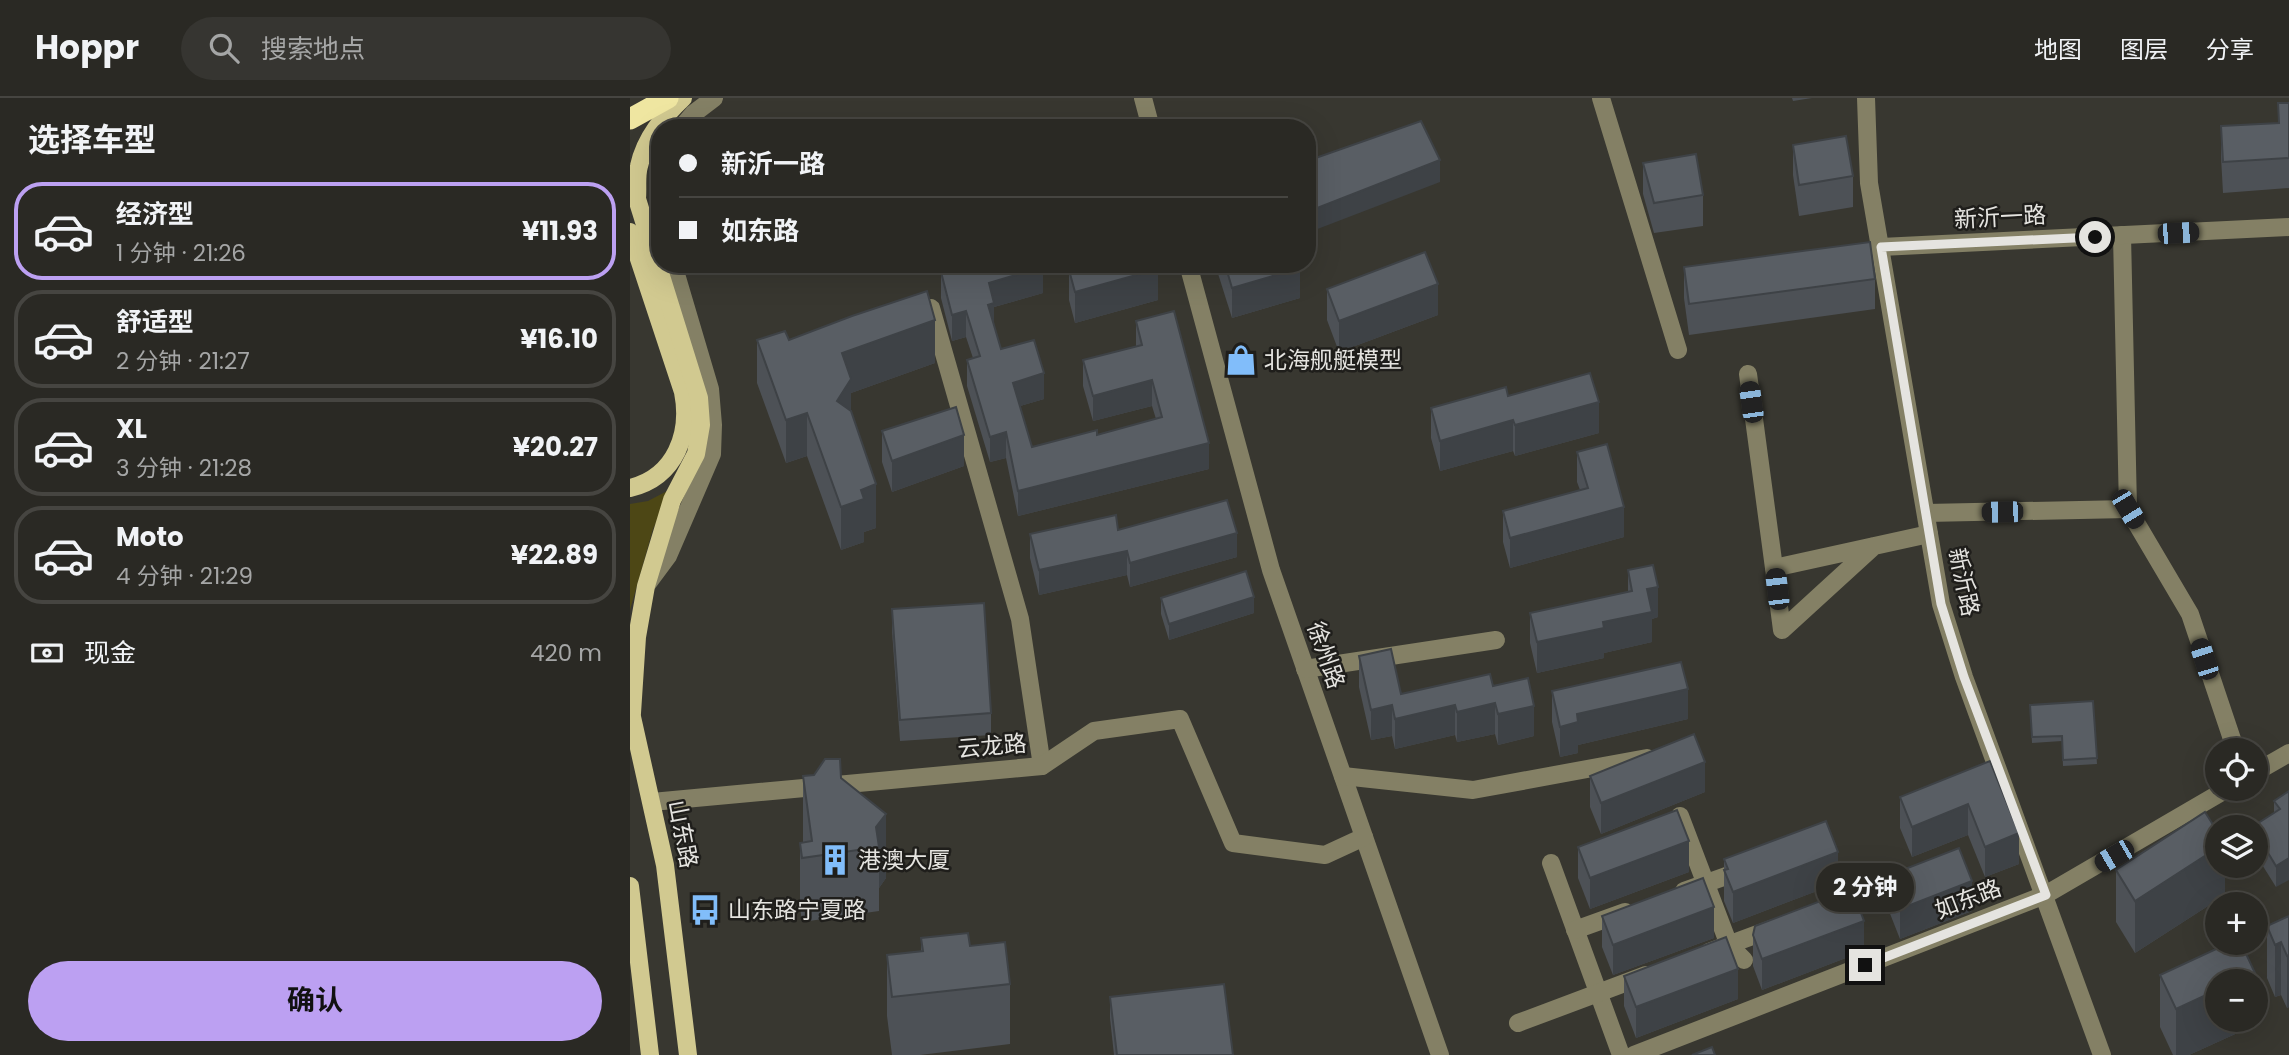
<!DOCTYPE html>
<html lang="zh">
<head>
<meta charset="utf-8">
<style>
	body { margin:0; font-family:Poppins,"Noto Sans SC",sans-serif; background:#363531; color:#f1f3f6; height:100vh; display:flex; flex-direction:column; font-size:26px; white-space:nowrap }
	* { box-sizing:border-box; margin:0 }
	p { font-size:23px; color:#a5a6a6 }
	.icon { flex:none; width:38px; height:38px; fill:none; stroke:currentColor; stroke-width:2; stroke-linecap:round; stroke-linejoin:round }
	.map { position:relative; flex:1; overflow:hidden }
	.panel { display:flex; flex-direction:column; background:#2a2924; width:630px }
	.panel>* { flex:none }
	.top-card { position:absolute; left:21px; top:21px; width:665px; height:154px; border-radius:28px; box-shadow:0 7px 28px #0002,0 0 0 2px #464541; display:grid; align-content:center; height:154px; padding:0 28px; background:#2a2924 }
	.controls { position:absolute; left:1575px; top:640px; display:grid; gap:14px }
	.controls a { display:grid; place-items:center; width:63px; height:63px; border-radius:50%; background:#2a2924; box-shadow:0 7px 28px #0002,0 0 0 2px #464541; font-size:35px }
	.end { position:absolute; width:32px; height:32px; margin:-16px; border:9px solid #e5e4e0; background:#111; box-shadow:0 0 0 4px #111 }
	.from { border-radius:50% }
	.bubble { position:absolute; height:49px; border-radius:24px; background:#2a2924; box-shadow:0 7px 28px #0002,0 0 0 2px #464541; font-size:23px; font-weight:700; line-height:49px; text-align:center }
	.car { position:absolute; width:21px; height:42px; margin:-21px -10px; border-radius:9px; box-shadow:0 0 5px 2px #0007; background:linear-gradient(#222 24%,#8ab4d8 0 40%,#222 0 76%,#8ab4d8 0 86%,#222 0) }
	.top-card b { display:flex; align-items:center; gap:24px; height:66px; font-size:26px }
	.top-card b+b { border-top:2px solid #464541 }
	.top-card i { width:18px; height:18px; background:#f1f3f6 }
	ul { padding:0; list-style:none }
	li { display:flex; align-items:center; gap:21px; height:98px; margin:0 14px 10px; padding:0 14px; border:4px solid #464541; border-radius:28px }
	li div { flex:1 }
	li b { display:block; font-size:26px }
	li em { font-style:normal; font-weight:700 }
	li.current { border-color:#bca0f2 }
	li>.icon { width:63px; height:63px; stroke-width:1.5 }
	h2 { padding:0 28px; font-size:32px; line-height:84px }
	.pay { display:flex; align-items:center; gap:18px; height:77px; padding:0 28px; font-size:26px }
	.pay p { margin-inline-start:auto }
	.cta { display:flex; gap:14px; margin-top:auto; padding:14px 28px }
	.cta a { flex:1; height:80px; border-radius:42px; background:#bca0f2; color:#111; font-size:28px; font-weight:700; line-height:80px; text-align:center }
	header { display:flex; align-items:center; gap:42px; box-sizing:border-box; height:98px; padding:0 35px; background:#2a2924; border-bottom:2px solid #464541 }
	header strong { font-size:33px }
	nav { display:flex; gap:38px; margin-inline-start:auto; font-size:24px }
	.search { width:490px; height:63px; background:#363531; display:flex; align-items:center; gap:18px; box-sizing:border-box; padding:0 24px; border-radius:38px; color:#a5a6a6; font-size:26px }
	main { display:flex; flex:1; min-height:0 }
	.map>svg:first-child { display:block }
</style>
</head>
<body>
<header>
<strong>Hoppr</strong>
<div class="search"><svg class="icon" aria-label="search" viewBox="0 0 24 24"><circle cx="10" cy="10" r="6"/><path d="M15 15l6 6"/></svg>搜索地点</div>
<nav><a>地图</a><a>图层</a><a>分享</a></nav>
</header>
<main>
<section class="panel">
<h2>选择车型</h2>
<ul>
<li class="current"><svg class="icon" aria-label="car" viewBox="0 0 24 24"><path d="M5 17H2v-5l4-1 3-4h7l3 4 3 1v5h-3M9 17h6M6 11h13"/><circle cx="7" cy="17" r="2"/><circle cx="17" cy="17" r="2"/></svg><div><b>经济型</b><p>1 分钟 · 21:26</p></div><em>¥11.93</em></li>
<li><svg class="icon" aria-label="car" viewBox="0 0 24 24"><path d="M5 17H2v-5l4-1 3-4h7l3 4 3 1v5h-3M9 17h6M6 11h13"/><circle cx="7" cy="17" r="2"/><circle cx="17" cy="17" r="2"/></svg><div><b>舒适型</b><p>2 分钟 · 21:27</p></div><em>¥16.10</em></li>
<li><svg class="icon" aria-label="car" viewBox="0 0 24 24"><path d="M5 17H2v-5l4-1 3-4h7l3 4 3 1v5h-3M9 17h6M6 11h13"/><circle cx="7" cy="17" r="2"/><circle cx="17" cy="17" r="2"/></svg><div><b>XL</b><p>3 分钟 · 21:28</p></div><em>¥20.27</em></li>
<li><svg class="icon" aria-label="car" viewBox="0 0 24 24"><path d="M5 17H2v-5l4-1 3-4h7l3 4 3 1v5h-3M9 17h6M6 11h13"/><circle cx="7" cy="17" r="2"/><circle cx="17" cy="17" r="2"/></svg><div><b>Moto</b><p>4 分钟 · 21:29</p></div><em>¥22.89</em></li>
</ul>
<div class="pay"><svg class="icon" aria-label="cash" viewBox="0 0 24 24"><path d="M3 7h18v10H3z"/><circle cx="12" cy="12" r="2"/></svg>现金<p>420 m</p></div>
<div class="cta"><a>确认</a></div>
</section>
<div class="map">
<svg width="1659" height="957" viewBox="0 0 1659 957">
	<rect width="100%" height="100%" fill="#383730"/>
	<polygon fill="#4d4715" points="41,391 23,431 0,512 0,406 18,403"/>
	<g fill="none" stroke-linecap="round" stroke-linejoin="round">
		<g stroke="#848065" stroke-width="18">
			<polyline points="513,0 521,30"/>
			<polyline points="971,0 1048,252"/>
			<polyline points="1236,0 1239,85 1311,506 1334,579 1472,957"/>
			<polyline points="51,30 63,16 84,0"/>
			<polyline points="30,72 28,96 30,119"/>
			<polyline points="1492,137 1498,411 1560,516 1606,653"/>
			<polyline points="1251,149 1659,129"/>
			<polyline points="558,166 641,472 810,957"/>
			<polyline points="301,210 390,521 412,668"/>
			<polyline points="1118,276 1144,470"/>
			<polyline points="1296,415 1498,411"/>
			<polyline points="1244,448 1152,532 1144,470 1299,436"/>
			<polyline points="18,485 38,458 82,356 83,327 80,291 43,166"/>
			<polyline points="675,571 866,542"/>
			<polyline points="1626,674 1659,655"/>
			<polyline points="713,678 843,692 1017,660"/>
			<polyline points="22,704 412,668 464,633 550,621 603,745 695,757 734,739"/>
			<polyline points="1050,718 1099,847 1114,862"/>
			<polyline points="921,765 991,957"/>
			<polyline points="1054,793 1116,771"/>
			<polyline points="945,832 995,814"/>
			<polyline points="1079,854 1144,830"/>
			<polyline points="888,925 1016,877"/>
			<polyline points="1004,957 1415,797 1597,691"/>
		</g>
		<g stroke="#d1c990" stroke-width="18">
			<path d="M0,134L53,294C61,335 46,379 0,390"/>
			<polyline points="0,610 35,767 58,957"/>
			<path d="M2,615L7,539L16,488L42,402L66,356L71,327L69,300L7,101C8,90 6,78 9,68C15,40 33,19 53,0"/>
			<polyline points="0,788 20,957"/>
		</g>
		<polyline stroke="#efe6a1" stroke-width="21" points="0,21 38,0"/>
	</g>
	<g fill="#4d5156">
		<polygon points="1162,0 1182,0 1163,3"/>
		<polygon points="1648,5 1659,5 1659,90 1593,95 1591,59 1591,28 1648,25"/>
		<polygon points="1163,47 1223,78 1223,109 1169,118 1163,77"/>
		<polygon points="1013,65 1073,97 1073,128 1024,135 1013,96"/>
		<polygon points="585,166 669,166 670,200 602,220"/>
		<polygon points="1054,169 1245,181 1245,211 1059,237 1054,200"/>
		<polygon points="439,172 528,202 445,225 439,202"/>
		<polygon points="311,174 413,195 364,209 364,229 371,251 414,301 390,308 402,349 467,337 526,321 522,308 463,323 453,288 453,262 506,248 506,223 579,371 388,418 376,360 360,364 337,288 337,262 343,260 336,239 322,243 311,200"/>
		<polygon points="697,191 808,217 709,254 697,222"/>
		<polygon points="127,242 159,242 305,265 221,295 221,315 246,430 234,434 234,444 211,452 177,358 156,365 127,285"/>
		<polygon points="878,298 969,335 885,358 883,353 810,373 801,340 801,310"/>
		<polygon points="252,333 334,368 262,394 252,364"/>
		<polygon points="947,354 994,439 880,470 873,444 873,413 950,392 947,384"/>
		<polygon points="488,432 607,459 500,489 497,477 409,497 400,460 400,436"/>
		<polygon points="998,472 1028,519 1022,521 1022,544 974,555 974,560 907,575 900,545 900,515 998,494"/>
		<polygon points="531,500 624,515 539,542 531,516"/>
		<polygon points="262,511 361,615 361,637 270,643 262,533"/>
		<polygon points="729,558 771,596 863,588 904,638 868,647 865,636 827,644 825,637 765,651 762,638 741,642 729,589"/>
		<polygon points="922,593 1058,621 948,647 948,655 930,659 922,624"/>
		<polygon points="1463,603 1467,666 1433,668 1432,643 1402,645 1400,607"/>
		<polygon points="1360,663 1389,766 1355,779 1338,737 1282,759 1270,730 1270,699"/>
		<polygon points="173,678 211,680 256,716 256,780 249,790 249,813 172,824 170,809 170,745 173,745"/>
		<polygon points="960,678 1075,694 971,736 960,709"/>
		<polygon points="1659,693 1646,789 1626,757 1626,730 1644,715 1644,703"/>
		<polygon points="948,749 1059,774 960,811 948,780"/>
		<polygon points="1094,761 1208,785 1103,825 1094,803"/>
		<polygon points="1595,768 1595,797 1505,855 1486,824 1486,772"/>
		<polygon points="1257,778 1342,813 1270,841 1257,808"/>
		<polygon points="972,818 1084,840 983,877 972,849"/>
		<polygon points="1659,818 1659,909 1657,910 1651,897 1645,899 1637,880 1637,828"/>
		<polygon points="1123,837 1234,853 1132,892 1123,868"/>
		<polygon points="291,840 340,848 380,886 380,946 290,957 262,957 257,918 257,857 291,853"/>
		<polygon points="1530,877 1625,884 1625,927 1559,957 1543,957 1530,929"/>
		<polygon points="994,878 1108,901 1006,940 994,908"/>
		<polygon points="480,899 603,957 484,957 480,920"/>
	</g>
	<g fill="#3e4246">
		<polygon points="810,62 810,84 677,135 677,114"/>
		<polygon points="413,169 413,195 364,209 364,231 358,233 359,185"/>
		<polygon points="670,170 670,200 602,220 602,190"/>
		<polygon points="528,171 528,202 445,225 445,194"/>
		<polygon points="808,186 808,217 709,254 709,223"/>
		<polygon points="336,213 336,239 322,243 322,217"/>
		<polygon points="305,222 305,265 221,295 221,324 207,303 212,255"/>
		<polygon points="414,275 414,301 383,310 383,285"/>
		<polygon points="522,282 522,308 463,323 463,298"/>
		<polygon points="969,304 969,335 885,358 885,327"/>
		<polygon points="177,315 177,358 156,365 156,322"/>
		<polygon points="883,322 883,353 810,373 810,343"/>
		<polygon points="376,334 376,360 360,364 360,339"/>
		<polygon points="334,337 334,368 262,394 262,363"/>
		<polygon points="579,345 579,371 388,418 388,393"/>
		<polygon points="246,386 246,430 234,434 234,444 211,452 211,409 231,392"/>
		<polygon points="994,409 994,439 880,470 880,440"/>
		<polygon points="607,435 607,459 500,489 500,465"/>
		<polygon points="497,453 497,477 409,497 409,472"/>
		<polygon points="1028,489 1028,519 1022,521 1022,544 974,555 974,560 907,575 907,544 973,524 1017,491"/>
		<polygon points="624,499 624,515 539,542 539,526"/>
		<polygon points="1058,591 1058,621 948,647 948,655 930,659 930,629 947,616"/>
		<polygon points="865,605 865,636 827,644 827,614"/>
		<polygon points="762,607 762,638 741,642 741,612"/>
		<polygon points="825,607 825,637 765,651 765,621"/>
		<polygon points="904,608 904,638 868,647 868,616"/>
		<polygon points="1075,664 1075,694 971,736 971,705"/>
		<polygon points="1338,706 1338,737 1282,759 1282,729"/>
		<polygon points="256,716 256,780 249,790 249,749 246,729"/>
		<polygon points="1389,735 1389,766 1355,779 1355,749"/>
		<polygon points="1059,743 1059,774 960,811 960,780"/>
		<polygon points="1587,750 1587,768 1595,768 1595,797 1505,855 1505,803"/>
		<polygon points="1208,754 1208,785 1103,825 1103,794"/>
		<polygon points="1659,760 1659,782 1646,789 1646,768"/>
		<polygon points="1342,783 1342,813 1270,841 1270,811"/>
		<polygon points="1084,809 1084,840 983,877 983,847"/>
		<polygon points="1234,823 1234,853 1132,892 1132,861"/>
		<polygon points="1651,844 1651,897 1645,899 1645,847"/>
		<polygon points="1659,857 1659,909 1657,910 1657,858"/>
		<polygon points="1108,871 1108,901 1006,940 1006,909"/>
		<polygon points="1625,875 1625,884 1605,884"/>
		<polygon points="1587,892 1587,922 1625,922 1625,927 1559,957 1546,957 1546,911"/>
	</g>
	<g fill="#595e64" stroke="#3e4246" stroke-width="2">
		<polygon points="1648,5 1659,5 1659,60 1593,64 1591,28 1649,25"/>
		<polygon points="791,23 810,62 677,114 677,63"/>
		<polygon points="1216,38 1223,78 1169,87 1163,47"/>
		<polygon points="1066,56 1073,97 1024,105 1013,65"/>
		<polygon points="1240,144 1245,181 1059,206 1054,169"/>
		<polygon points="795,154 808,186 709,223 697,191"/>
		<polygon points="337,166 412,166 413,169 359,185 364,205 358,207 371,251 404,242 414,275 383,285 402,349 467,332 467,337 532,319 522,282 463,298 453,262 512,247 506,223 544,213 579,345 388,393 376,334 360,339 337,262 350,258 336,213 322,217 311,174"/>
		<polygon points="458,166 527,166 528,171 445,194 439,172"/>
		<polygon points="595,166 669,166 670,170 602,190"/>
		<polygon points="297,193 305,222 212,255 221,281 207,303 221,313 246,386 231,392 234,401 211,409 177,315 156,322 127,242 155,233 159,242 222,218"/>
		<polygon points="960,275 969,304 885,327 883,322 810,343 801,310 876,289 878,298"/>
		<polygon points="326,309 334,337 262,363 252,333"/>
		<polygon points="977,346 994,409 880,440 873,413 958,390 947,354"/>
		<polygon points="597,402 607,435 500,465 497,453 409,472 400,436 486,417 488,432"/>
		<polygon points="1023,467 1028,489 1017,491 1022,514 973,524 974,530 907,544 900,515 1002,493 998,472"/>
		<polygon points="616,473 624,499 539,526 531,500"/>
		<polygon points="354,505 361,615 270,622 262,511"/>
		<polygon points="761,551 771,596 860,576 863,588 898,580 904,608 868,616 865,605 827,614 825,607 765,621 762,607 741,612 729,558"/>
		<polygon points="1051,564 1058,591 947,616 948,624 930,629 922,593"/>
		<polygon points="1463,603 1467,660 1433,662 1432,638 1402,639 1400,607"/>
		<polygon points="1064,636 1075,664 971,705 960,678"/>
		<polygon points="195,661 210,661 211,680 256,716 246,729 249,749 172,760 170,745 182,743 173,678 184,677"/>
		<polygon points="1360,663 1389,735 1355,749 1338,706 1282,729 1270,699"/>
		<polygon points="1659,693 1659,760 1646,768 1626,735 1626,730 1622,729 1650,711 1644,703"/>
		<polygon points="1047,712 1059,743 960,780 948,749"/>
		<polygon points="1575,714 1587,733 1587,750 1505,803 1486,772"/>
		<polygon points="1196,723 1208,754 1103,794 1094,772 1098,771 1094,761"/>
		<polygon points="1329,750 1342,783 1270,811 1257,778"/>
		<polygon points="1073,780 1084,809 983,847 972,818"/>
		<polygon points="1222,791 1234,823 1132,861 1123,837 1125,828"/>
		<polygon points="1659,818 1659,857 1657,858 1651,844 1645,847 1637,828"/>
		<polygon points="338,835 340,848 375,844 380,886 262,899 257,857 293,853 291,840"/>
		<polygon points="1096,839 1108,871 1006,909 994,878"/>
		<polygon points="1599,845 1611,845 1625,875 1605,884 1587,884 1587,892 1546,911 1530,877"/>
		<polygon points="594,886 603,957 487,957 480,899"/>
		<polygon points="1082,949 1085,957 1062,957"/>
	</g>
	<g fill="none" stroke-linecap="round" stroke-linejoin="round">
		<polyline stroke="#e5e4e0" stroke-width="9" points="1235,867 1416,797 1334,579 1311,506 1251,149 1465,139"/>
	</g>
	<defs>
		<symbol id="shop-bare" viewBox="-9 -9 18 18"><path d="M-5-2.5h2.3a2.7 3.5 0 0 1 5.4 0H5L5.5 6h-11ZM-1.5-2.5h3a1.5 2.3 0 0 0-3 0Z" fill="#81bdfa" stroke="#1f1e1b" stroke-width="2.5" paint-order="stroke"/></symbol>
		<symbol id="building-bare" viewBox="-9 -9 18 18"><path d="M-4-6H4V6H1V3H-1V6H-4ZM-2.5-4.3h1.7v1.8h-1.7ZM.8-4.3h1.7v1.8H.8ZM-2.5-1h1.7V.8h-1.7ZM.8-1h1.7V.8H.8Z" fill="#81bdfa" stroke="#1f1e1b" stroke-width="2.5" paint-order="stroke"/></symbol>
		<symbol id="bus-bare" viewBox="-9 -9 18 18"><path d="M-5-6H5V4H4V6H2V4H-2V6H-4V4H-5ZM-3.5-4V0h7V-4ZM-3.5 1.2v1.5H-2V1.2ZM2 1.2v1.5H3.5V1.2Z" fill="#81bdfa" stroke="#1f1e1b" stroke-width="2.5" paint-order="stroke"/></symbol>
	</defs>
	<g fill-rule="evenodd">
		<use href="#shop-bare" x="589" y="240" width="44" height="44"/>
		<use href="#building-bare" x="183" y="740" width="44" height="44"/>
		<use href="#bus-bare" x="53" y="790" width="44" height="44"/>
	</g>
	<g text-anchor="middle" stroke-width="5" stroke-linejoin="round" paint-order="stroke">
		<g font-size="23" fill="#e5e4e0" stroke="#1f1e1b">
			<text transform="translate(1370 119) rotate(-3)" y="8">新沂一路</text>
			<text transform="translate(1334 484) rotate(78)" y="8">新沂路</text>
			<text transform="translate(696 557) rotate(71)" y="8">徐州路</text>
			<text transform="translate(362 648) rotate(-5)" y="8">云龙路</text>
			<text transform="translate(53 736) rotate(79)" y="8">山东路</text>
			<text transform="translate(1338 801) rotate(-21)" y="8">如东路</text>
		</g>
		<g font-size="23" fill="#e5e4e0" stroke="#1f1e1b" text-anchor="start">
			<text x="634" y="270">北海舰艇模型</text>
			<text x="228" y="770">港澳大厦</text>
			<text x="98" y="820">山东路宁夏路</text>
		</g>
	</g>
</svg>
<div class="controls">
<a><svg class="icon" aria-label="locate" viewBox="0 0 24 24"><circle cx="12" cy="12" r="6"/><path d="M12 2v4M12 18v4M2 12h4M18 12h4"/></svg></a>
<a><svg class="icon" aria-label="layers" viewBox="0 0 24 24"><path d="M12 4l9 5-9 5-9-5zM3 14l9 5 9-5"/></svg></a>
<a>+</a>
<a>−</a>
</div>
<i class="end from" style="left:1465px;top:139px"></i>
<i class="end" style="left:1235px;top:867px"></i>
<div class="bubble" style="left:1186px;top:765px;width:98px">2 分钟</div>
<i class="car" style="left:1548px;top:135px;rotate:87deg"></i>
<i class="car" style="left:1121px;top:304px;rotate:352deg"></i>
<i class="car" style="left:1498px;top:411px;rotate:149deg"></i>
<i class="car" style="left:1372px;top:414px;rotate:269deg"></i>
<i class="car" style="left:1147px;top:491px;rotate:353deg"></i>
<i class="car" style="left:1574px;top:561px;rotate:342deg"></i>
<i class="car" style="left:1484px;top:758px;rotate:240deg"></i>
<div class="top-card">
<b><i class="from"></i>新沂一路</b>
<b><i></i>如东路</b>
</div>
</div>
</main>
</body>
</html>
